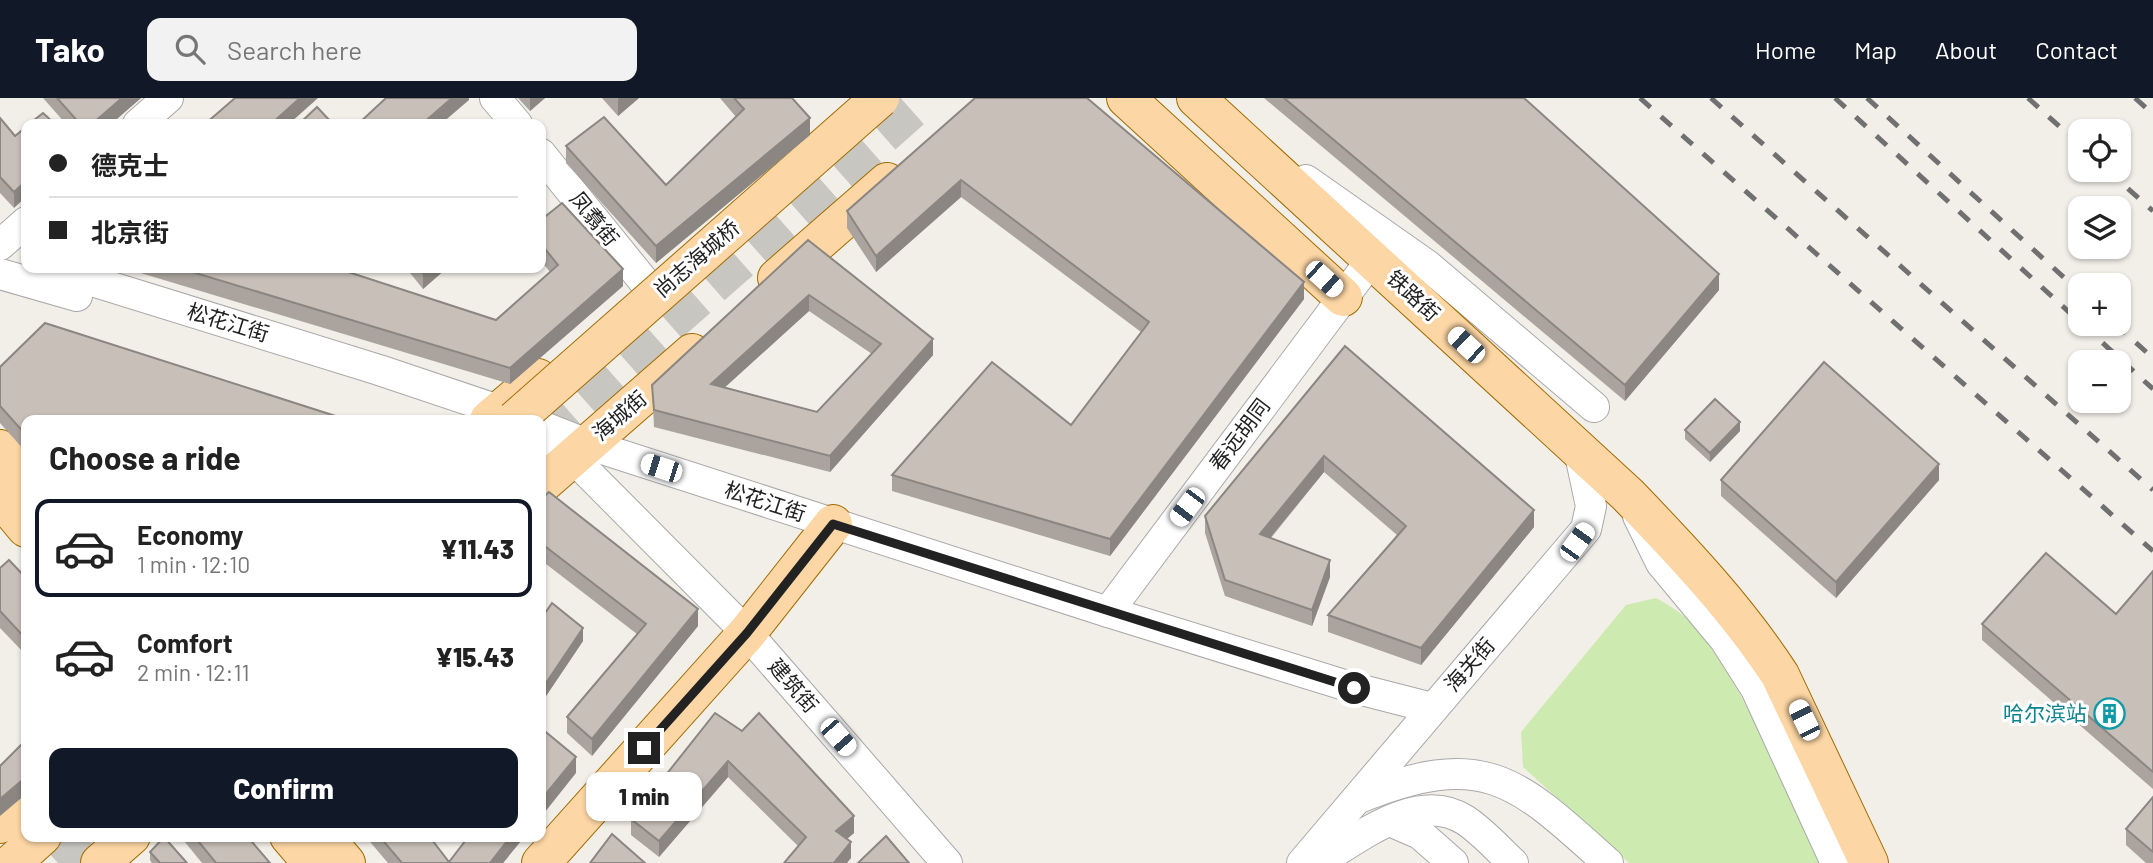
<!DOCTYPE html>
<html lang="en">
<head>
<meta charset="utf-8">
<style>
	body { margin:0; font-family:Barlow,"Noto Sans SC",sans-serif; background:#f2f2f2; color:#222; height:100vh; display:flex; flex-direction:column; font-size:26px; white-space:nowrap }
	* { box-sizing:border-box; margin:0 }
	p { font-size:23px; color:#767676 }
	.icon { flex:none; width:38px; height:38px; fill:none; stroke:currentColor; stroke-width:2; stroke-linecap:round; stroke-linejoin:round }
	.map { position:relative; flex:1; overflow:hidden }
	.sheet { position:absolute; left:21px; top:317px; width:525px; height:427px; display:flex; flex-direction:column; background:#fff; border-radius:14px; box-shadow:0 2px 5px #0004 }
	.sheet>* { flex:none }
	.guide { position:absolute; left:21px; top:21px; width:525px; height:154px; border-radius:14px; box-shadow:0 2px 5px #0004; display:grid; align-content:center; height:154px; padding:0 28px; background:#fff }
	.controls { position:absolute; left:2068px; top:21px; display:grid; gap:14px }
	.controls a { display:grid; place-items:center; width:63px; height:63px; border-radius:14px; background:#fff; box-shadow:0 2px 5px #0004; font-size:35px }
	.end { position:absolute; width:32px; height:32px; margin:-16px; border:9px solid #222; background:#fff; box-shadow:0 0 0 4px #fff }
	.from { border-radius:50% }
	.bubble { position:absolute; height:49px; border-radius:14px; background:#fff; box-shadow:0 2px 5px #0004; font-size:23px; font-weight:800; line-height:49px; text-align:center }
	.car { position:absolute; width:21px; height:42px; margin:-21px -10px; border-radius:9px; box-shadow:0 0 5px 2px #0007; background:linear-gradient(#fff 24%,#345 0 40%,#fff 0 76%,#345 0 86%,#fff 0) }
	.guide b { display:flex; align-items:center; gap:24px; height:66px; font-size:26px }
	.guide b+b { border-top:2px solid #e0e0e0 }
	.guide i { width:18px; height:18px; background:#222 }
	ul { padding:0; list-style:none }
	li { display:flex; align-items:center; gap:21px; height:98px; margin:0 14px 10px; padding:0 14px; border:4px solid transparent; border-radius:14px }
	li div { flex:1 }
	li b { display:block; font-size:26px }
	li em { font-style:normal; font-weight:800 }
	li.selected { border-color:#111827 }
	li>.icon { width:63px; height:63px; stroke-width:1.5 }
	h2 { padding:0 28px; font-size:32px; line-height:84px }
	.button { display:flex; gap:14px; margin-top:auto; padding:14px 28px }
	.button a { flex:1; height:80px; border-radius:14px; background:#111827; color:#fff; font-size:28px; font-weight:800; line-height:80px; text-align:center }
	header { display:flex; align-items:center; gap:42px; box-sizing:border-box; height:98px; padding:0 35px; background:#111827; color:#fff }
	header strong { font-size:33px }
	nav { display:flex; gap:38px; margin-inline-start:auto; font-size:24px }
	.search { width:490px; height:63px; background:#f2f2f2; display:flex; align-items:center; gap:18px; box-sizing:border-box; padding:0 24px; border-radius:14px; color:#767676; font-size:26px }
	.map>svg:first-child { display:block }
</style>
</head>
<body>
<header>
<strong>Tako</strong>
<div class="search"><svg class="icon" aria-label="search" viewBox="0 0 24 24"><circle cx="10" cy="10" r="6"/><path d="M15 15l6 6"/></svg>Search here</div>
<nav><a>Home</a><a>Map</a><a>About</a><a>Contact</a></nav>
</header>
<div class="map">
<svg width="2153" height="765" viewBox="0 0 2153 765">
	<rect width="100%" height="100%" fill="#f2efe9"/>
	<path fill="#cdebb0" d="M1656,500C1670,508 1684,516 1694,528C1750,597 1783,685 1819,765H1629L1523,669L1521,634L1626,507Z"/>
	<g fill="none" stroke-linecap="round" stroke-linejoin="round">
		<g stroke="#c8c6c1" stroke-width="38" stroke-dasharray="38 19" stroke-linecap="butt">
			<polyline points="541,339 925,0"/>
			<polyline points="58,765 88,738"/>
		</g>
		<defs>
			<g id="minor">
				<polyline points="495,0 517,26"/>
				<polyline points="138,26 168,0"/>
				<polyline points="541,56 646,186"/>
				<polyline points="1306,82 1427,167 1594,309"/>
				<polyline points="0,147 26,124"/>
				<polyline points="50,170 379,272 516,318"/>
				<polyline points="0,176 77,198"/>
				<polyline points="541,328 587,346 1108,514 1354,590 1432,610"/>
				<polyline points="552,352 572,359 747,535 947,765"/>
				<polyline points="1638,418 1661,465 1725,542 1756,591 1836,765"/>
				<polyline points="1108,514 1372,161"/>
				<path d="M1359,700C1484,650 1515,681 1608,765"/>
				<polyline points="1390,723 1420,736 1453,765"/>
				<polyline points="1302,765 1586,431 1591,408 1579,352"/>
				<path d="M1317,765C1357,742 1417,691 1465,722C1482,733 1498,751 1513,765"/>
			</g>
			<g id="major">
				<polyline points="1126,0 1343,199"/>
				<path d="M1196,0L1628,397C1682,453 1737,511 1780,577L1869,765"/>
				<polyline points="777,180 887,84"/>
				<polyline points="489,322 538,280"/>
				<polyline points="0,351 26,382"/>
				<polyline points="541,387 692,255"/>
				<polyline points="0,399 26,430"/>
				<polyline points="0,726 26,704"/>
				<polyline points="289,738 312,765"/>
				<polyline points="323,738 346,765"/>
				<polyline points="12,765 42,738"/>
				<polyline points="100,765 131,738"/>
				<polyline points="541,765 747,535 833,426"/>
			</g>
		</defs>
		<use href="#minor" stroke="#a9a9a9" stroke-width="32"/>
		<use href="#major" stroke="#a06b00" stroke-width="40"/>
		<use href="#minor" stroke="#fff" stroke-width="30"/>
		<use href="#major" stroke="#fcd6a4" stroke-width="38"/>
		<g stroke="#707070" stroke-width="5" stroke-dasharray="14 14" stroke-linecap="butt">
			<polyline points="1640,0 2153,453"/>
			<polyline points="1711,0 2153,392"/>
			<polyline points="1835,0 2081,225"/>
			<polyline points="1867,0 2081,195"/>
			<polyline points="2028,0 2081,48"/>
			<polyline points="2135,0 2153,16"/>
			<polyline points="2107,72 2153,113"/>
			<polyline points="2082,226 2153,291"/>
			<polyline points="2115,226 2153,260"/>
		</g>
		<defs>
			<polyline id="major-bridge" points="515,322 880,0"/>
		</defs>
		<use href="#major-bridge" stroke="#a06b00" stroke-width="40" stroke-linecap="butt"/>
		<use href="#major-bridge" stroke="#fcd6a4" stroke-width="38"/>
	</g>
	<g fill="#aba49e" fill-rule="evenodd">
		<polygon points="43,0 141,0 111,26 66,26"/>
		<polygon points="518,0 545,0 530,13"/>
		<polygon points="602,0 639,0 618,18"/>
		<polygon points="720,0 792,0 810,37 656,165 566,65 566,48 666,87 736,19"/>
		<polygon points="975,0 1304,201 1110,458 892,393 892,377 1071,327 1141,234 961,99 876,174 847,130 847,113"/>
		<polygon points="1264,0 1524,0 1719,192 1625,303"/>
		<polygon points="0,20 15,38 14,110 0,95"/>
		<polygon points="541,122 623,188 510,286 124,170 336,170 496,222 550,174 541,163"/>
		<path d="M808,142L933,257L830,374L654,329L652,287ZM809,213L872,256L817,314L725,289Z"/>
		<polygon points="406,170 447,170 423,191"/>
		<polygon points="1345,248 1534,429 1421,567 1328,534 1328,517 1397,437 1324,374 1271,440 1330,479 1312,528 1225,498 1205,435 1205,418"/>
		<polygon points="0,269 26,322 26,354 0,325"/>
		<polygon points="1685,332 1740,333 1710,364 1685,341"/>
		<polygon points="1721,382 1939,382 1836,500 1721,398"/>
		<polygon points="541,401 698,528 592,658 567,635 567,619 637,536 546,466 541,470"/>
		<polygon points="0,470 26,480 26,557 0,530"/>
		<polygon points="2153,473 2153,691 1982,542 1982,526 2116,516"/>
		<polygon points="541,521 583,543 544,601 541,598"/>
		<polygon points="715,615 854,735 847,741 851,760 798,748 728,679 659,759 631,737 631,721"/>
		<polygon points="2153,699 2153,765 2146,765 2126,747 2126,731"/>
		<polygon points="180,738 247,738 270,765 202,765"/>
		<polygon points="365,738 429,738 449,764 469,738 525,738 503,765 388,765"/>
		<polygon points="150,754 187,765 152,765 150,762"/>
	</g>
	<g fill="#8b8681">
		<polygon points="122,0 141,0 111,26 92,26"/>
		<polygon points="300,0 318,0 289,26 271,26"/>
		<polygon points="452,0 469,0 469,2 441,26 422,26"/>
		<polygon points="530,0 545,0 530,13"/>
		<polygon points="619,0 639,0 618,18 618,1"/>
		<polygon points="810,20 810,37 656,165 656,148"/>
		<polygon points="961,82 961,99 876,174 876,158"/>
		<polygon points="26,83 26,99 14,110 14,94"/>
		<polygon points="429,170 447,170 423,191 423,175"/>
		<polygon points="623,171 623,188 510,286 510,270"/>
		<polygon points="1719,176 1719,192 1625,303 1625,287"/>
		<polygon points="1304,184 1304,201 1110,458 1110,441"/>
		<polygon points="809,197 809,213 711,302 711,286"/>
		<polygon points="933,241 933,257 830,374 830,358"/>
		<polygon points="1740,324 1740,333 1710,364 1710,355"/>
		<polygon points="1324,358 1324,374 1260,452 1260,436"/>
		<polygon points="1939,366 1939,382 1836,500 1836,484"/>
		<polygon points="1534,412 1534,429 1421,567 1421,550"/>
		<polygon points="546,449 546,466 541,470 541,454"/>
		<polygon points="1330,462 1330,479 1312,528 1312,512"/>
		<polygon points="698,511 698,528 592,658 592,641"/>
		<polygon points="583,530 583,543 544,601 544,588"/>
		<polygon points="576,659 576,675 541,719 541,702"/>
		<polygon points="728,663 728,679 659,759 659,743"/>
		<polygon points="26,679 26,696 0,718 0,701"/>
		<polygon points="854,718 854,735 836,750 836,733"/>
		<polygon points="511,738 525,738 503,765 490,765"/>
		<polygon points="851,744 851,760 847,765 834,765"/>
	</g>
	<g fill="#c7bfb8" stroke="#8b8681" stroke-width="2" fill-rule="evenodd">
		<polygon points="57,0 122,0 92,26 80,26"/>
		<polygon points="235,0 300,0 271,26 205,26"/>
		<polygon points="386,0 452,0 422,26 358,26"/>
		<polygon points="734,0 792,0 810,20 656,148 566,48 604,19 666,87 744,11"/>
		<polygon points="975,0 1087,0 1304,184 1110,441 892,377 992,264 1071,327 1149,224 961,82 876,158 847,113"/>
		<polygon points="1284,0 1524,0 1719,176 1625,287"/>
		<polygon points="317,9 333,26 299,26"/>
		<polygon points="43,15 55,26 29,26"/>
		<polygon points="0,20 15,38 26,29 26,83 14,94 0,79"/>
		<polygon points="562,105 623,171 510,270 179,170 336,170 496,222 558,167 541,146 541,122"/>
		<path d="M808,142L933,241L830,358L654,312L652,287ZM809,197L881,246L817,314L711,286Z"/>
		<polygon points="419,170 429,170 423,175"/>
		<polygon points="45,225 348,322 26,322 26,337 0,308 0,269"/>
		<polygon points="1345,248 1534,412 1421,550 1328,517 1406,428 1324,358 1260,436 1330,462 1312,512 1225,482 1205,418"/>
		<polygon points="1824,264 1939,366 1836,484 1721,382"/>
		<polygon points="1715,301 1740,324 1710,355 1685,332"/>
		<polygon points="549,394 698,511 592,641 567,619 646,526 546,449 541,454 541,401"/>
		<polygon points="2046,455 2116,516 2153,473 2153,674 1982,526"/>
		<polygon points="9,462 26,480 26,541 0,513 0,470"/>
		<polygon points="552,505 583,530 544,588 541,586 541,521"/>
		<polygon points="715,615 742,633 759,615 854,718 836,733 851,744 834,765 784,765 806,739 728,663 659,743 631,721"/>
		<polygon points="541,630 576,659 541,702"/>
		<polygon points="26,642 26,679 0,701 0,668"/>
		<polygon points="2153,699 2153,754 2126,731"/>
		<polygon points="612,736 645,765 590,765"/>
		<polygon points="194,738 247,738 270,765 216,765"/>
		<polygon points="379,738 429,738 449,764 469,738 511,738 490,765 402,765"/>
		<polygon points="886,738 909,765 858,765"/>
		<polygon points="164,739 187,765 160,765 150,754"/>
	</g>
	<g fill="none" stroke-linecap="round" stroke-linejoin="round">
		<polyline stroke="#222" stroke-width="9" points="644,650 747,535 833,426 1354,590"/>
	</g>
	<defs>
		<symbol id="building-ring" viewBox="-11 -11 22 22"><circle r="9.5" fill="#fff" stroke="#0f9aa8" stroke-width="1.5"/><path d="M-4-6H4V6H1V3H-1V6H-4ZM-2.5-4.3h1.7v1.8h-1.7ZM.8-4.3h1.7v1.8H.8ZM-2.5-1h1.7V.8h-1.7ZM.8-1h1.7V.8H.8Z" fill="#0f9aa8"/></symbol>
	</defs>
	<g fill-rule="evenodd">
		<use href="#building-ring" x="2092" y="598" width="35" height="35"/>
	</g>
	<g text-anchor="middle" stroke-width="6" stroke-linejoin="round" paint-order="stroke">
		<g font-size="21" fill="#222" stroke="#fff">
			<text transform="translate(594 121) rotate(51)" y="7">凤翥街</text>
			<text transform="translate(697 161) rotate(-41)" y="7">尚志海城桥</text>
			<text transform="translate(1413 198) rotate(43)" y="7">铁路街</text>
			<text transform="translate(228 225) rotate(17)" y="7">松花江街</text>
			<text transform="translate(620 318) rotate(-41)" y="7">海城街</text>
			<text transform="translate(1240 337) rotate(-53)" y="7">春远胡同</text>
			<text transform="translate(765 404) rotate(18)" y="7">松花江街</text>
			<text transform="translate(1470 567) rotate(-49)" y="7">海关街</text>
			<text transform="translate(793 588) rotate(49)" y="7">建筑街</text>
		</g>
		<g font-size="21" fill="#0d838f" stroke="#fff" text-anchor="end">
			<text x="2087" y="623">哈尔滨站</text>
		</g>
	</g>
</svg>
<div class="controls">
<a><svg class="icon" aria-label="locate" viewBox="0 0 24 24"><circle cx="12" cy="12" r="6"/><path d="M12 2v4M12 18v4M2 12h4M18 12h4"/></svg></a>
<a><svg class="icon" aria-label="layers" viewBox="0 0 24 24"><path d="M12 4l9 5-9 5-9-5zM3 14l9 5 9-5"/></svg></a>
<a>+</a>
<a>−</a>
</div>
<i class="end from" style="left:1354px;top:590px"></i>
<i class="end" style="left:644px;top:650px"></i>
<div class="bubble" style="left:586px;top:674px;width:116px">1 min</div>
<i class="car" style="left:1324px;top:181px;rotate:132deg"></i>
<i class="car" style="left:1466px;top:247px;rotate:313deg"></i>
<i class="car" style="left:661px;top:370px;rotate:288deg"></i>
<i class="car" style="left:1187px;top:409px;rotate:217deg"></i>
<i class="car" style="left:1577px;top:444px;rotate:36deg"></i>
<i class="car" style="left:1804px;top:622px;rotate:334deg"></i>
<i class="car" style="left:838px;top:639px;rotate:139deg"></i>
<div class="guide">
<b><i class="from"></i>德克士</b>
<b><i></i>北京街</b>
</div>
<section class="sheet">
<h2>Choose a ride</h2>
<ul>
<li class="selected"><svg class="icon" aria-label="car" viewBox="0 0 24 24"><path d="M5 17H2v-5l4-1 3-4h7l3 4 3 1v5h-3M9 17h6M6 11h13"/><circle cx="7" cy="17" r="2"/><circle cx="17" cy="17" r="2"/></svg><div><b>Economy</b><p>1 min · 12:10</p></div><em>¥11.43</em></li>
<li><svg class="icon" aria-label="car" viewBox="0 0 24 24"><path d="M5 17H2v-5l4-1 3-4h7l3 4 3 1v5h-3M9 17h6M6 11h13"/><circle cx="7" cy="17" r="2"/><circle cx="17" cy="17" r="2"/></svg><div><b>Comfort</b><p>2 min · 12:11</p></div><em>¥15.43</em></li>
</ul>
<div class="button"><a>Confirm</a></div>
</section>
</div>
</body>
</html>
